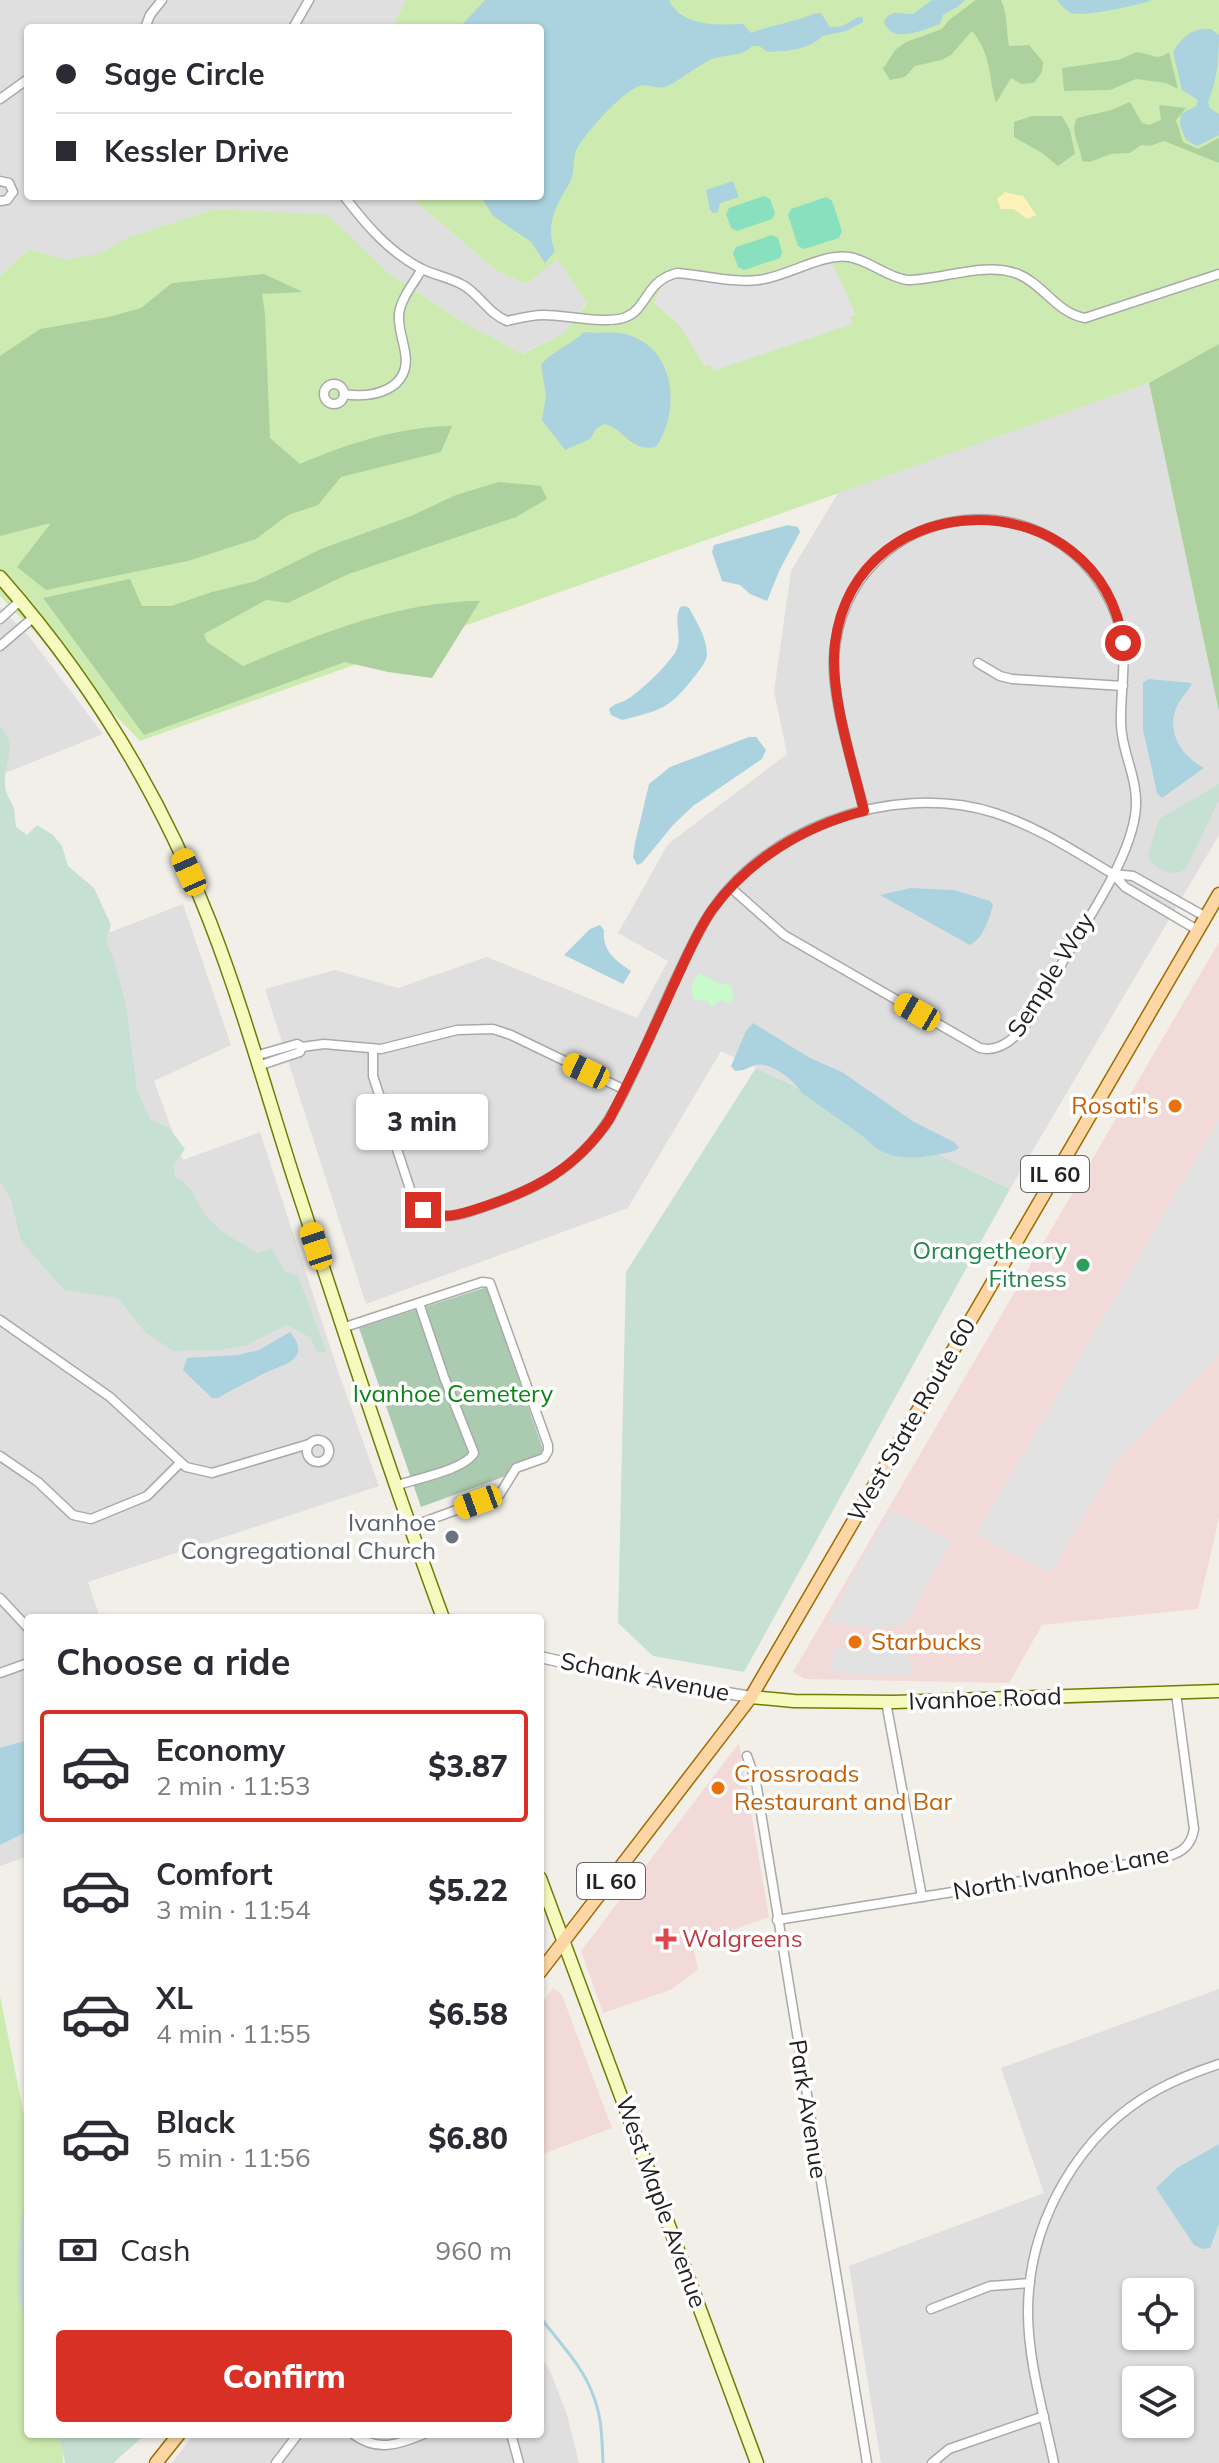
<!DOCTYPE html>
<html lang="en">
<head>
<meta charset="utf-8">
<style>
	body { margin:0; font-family:Mulish,sans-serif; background:#f2f2f3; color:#2b2b33; height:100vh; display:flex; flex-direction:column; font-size:30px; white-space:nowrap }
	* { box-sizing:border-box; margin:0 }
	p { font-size:26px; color:#7c7c81 }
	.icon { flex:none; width:44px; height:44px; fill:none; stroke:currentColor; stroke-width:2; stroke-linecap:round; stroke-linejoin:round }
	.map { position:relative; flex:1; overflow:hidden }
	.side { position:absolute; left:24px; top:1614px; width:520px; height:824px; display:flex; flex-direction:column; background:#fff; border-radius:8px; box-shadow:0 2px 6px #0004 }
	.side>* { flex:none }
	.hud { position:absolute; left:24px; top:24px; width:520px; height:176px; border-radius:8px; box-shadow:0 2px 6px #0004; display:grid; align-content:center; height:176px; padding:0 32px; background:#fff }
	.controls { position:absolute; left:1122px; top:2278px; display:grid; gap:16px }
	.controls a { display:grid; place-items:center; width:72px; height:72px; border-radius:8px; background:#fff; box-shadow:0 2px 6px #0004; font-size:40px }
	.end { position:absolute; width:36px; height:36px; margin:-18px; border:10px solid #d93025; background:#fff; box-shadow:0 0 0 4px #fff }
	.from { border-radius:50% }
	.bubble { position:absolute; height:56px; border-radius:8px; background:#fff; box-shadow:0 2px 6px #0004; font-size:26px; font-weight:800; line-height:56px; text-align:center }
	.car { position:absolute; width:24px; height:48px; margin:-24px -12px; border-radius:10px; box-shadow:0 0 6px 2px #0007; background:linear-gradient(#f5c518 24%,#345 0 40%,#f5c518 0 76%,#345 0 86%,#f5c518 0) }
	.hud b { display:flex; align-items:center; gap:28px; height:76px; font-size:30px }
	.hud b+b { border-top:2px solid #e1e1e2 }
	.hud i { width:20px; height:20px; background:#2b2b33 }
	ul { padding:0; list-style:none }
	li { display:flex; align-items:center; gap:24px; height:112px; margin:0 16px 12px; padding:0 16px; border:4px solid transparent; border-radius:8px }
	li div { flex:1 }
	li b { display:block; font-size:30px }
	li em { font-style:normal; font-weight:800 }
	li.current { border-color:#d93025 }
	li>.icon { width:72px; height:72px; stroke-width:1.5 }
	h2 { padding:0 32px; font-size:36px; line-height:96px }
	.pay { display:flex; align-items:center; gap:20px; height:88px; padding:0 32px; font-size:30px }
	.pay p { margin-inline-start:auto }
	.cta { display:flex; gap:16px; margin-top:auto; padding:16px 32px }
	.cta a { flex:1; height:92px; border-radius:8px; background:#d93025; color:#fff; font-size:32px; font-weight:800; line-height:92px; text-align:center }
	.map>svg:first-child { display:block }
</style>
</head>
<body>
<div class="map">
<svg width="1219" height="2463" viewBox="0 0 1219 2463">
	<rect width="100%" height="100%" fill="#f2efe9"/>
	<g fill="#e0dfdf" fill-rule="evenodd">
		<polygon points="0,0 406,0 392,28 28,28 28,196 409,196 497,271 527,284 557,258 587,302 563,334 521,354 461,321 387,272 328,216 215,209 129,237 102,253 65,261 29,249 0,276"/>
		<polygon points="1149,383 1219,712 1219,835 1010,1189 721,1051 628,1208 366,1304 265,989 335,970 398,988 487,957 637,1018 668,961 618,933 668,844 787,754 774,691 791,571 838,493"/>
		<polygon points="0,607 31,639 103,734 0,775"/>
		<polygon points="183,904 231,1045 154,1081 183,1160 260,1132 339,1374 379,1486 88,1582 100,1618 28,1618 28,1856 0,1866 0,971 2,974"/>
		<path d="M1219,1989V2463H881L849,2266L1044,2193L1001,2068ZM1136,2292H1180V2336H1136ZM1136,2380H1180V2424H1136Z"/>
		<polygon points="540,2354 551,2373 567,2415 579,2463 172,2463 194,2434 540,2434"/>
	</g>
	<g fill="#f2dad9">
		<polygon points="1219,942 1219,1518 1198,1609 1042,1625 1009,1683 805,1679 793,1672"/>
		<polygon points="739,1743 769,1917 693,1944 698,1970 670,1990 603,2013 581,1951"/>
		<polygon points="553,1988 562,1995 612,2128 543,2154 540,2152 540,2006"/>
	</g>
	<g fill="#cdebb0">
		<polygon points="406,0 1219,0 1219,351 1149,383 140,741 0,596 0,276 29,249 65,260 101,253 129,237 215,209 328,215 387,272 461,321 522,354 563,334 587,303 557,259 527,284 497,271 409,196 540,196 540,28 392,28"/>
		<polygon points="0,1996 28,2135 28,2434 62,2434 63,2463 0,2463"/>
	</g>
	<g fill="#add19e">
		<path d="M976,0H1001C1008,15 1006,29 1009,46L1029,45L1043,62L1042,72L1034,83L1021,84L1011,78L996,103C988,75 992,56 972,31L951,55L942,60L915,66L905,77L890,80L883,69L895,50L906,42L942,29L949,20Z"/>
		<path d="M1137,52C1150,53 1156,62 1169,52L1178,89L1166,83L1136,79L1110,90L1064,91L1062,68L1118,60Z"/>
		<path d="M1130,102L1142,123L1149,125L1161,120L1159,105L1186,108L1176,120L1183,142L1198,149L1219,138V163L1164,141L1150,146L1141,145L1130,153L1111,154L1090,162L1082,161C1081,146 1069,132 1077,118L1111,110Z"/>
		<polygon points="1032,116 1062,116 1070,130 1075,154 1058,166 1042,153 1014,137 1014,122"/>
		<path d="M264,274L303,292L262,294L265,314L270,438L300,464C349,443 399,427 452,426L441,452L341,477L318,505L288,515L256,539L188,561L46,590L17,567L51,523L0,536V356L40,329L109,317L141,308L172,283Z"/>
		<polygon points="1219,344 1219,712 1149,383"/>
		<path d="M499,482L541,486L547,499L516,517L346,575L288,603L266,600L204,634L207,642L243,666C317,635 398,601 480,601L432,678L388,672L345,662L144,735L43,598L130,579L142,606H171L212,592L256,581L321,549L411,516L456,495Z"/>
	</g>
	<g fill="#c6e0d4">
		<path d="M0,726C20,748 3,760 5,785C5,794 11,800 14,809C15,814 15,821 16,827L27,835L37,825L53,835L62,846L68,866L94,888L111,925L106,942L113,957L126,1005L137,1090L150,1119L169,1128L185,1149L173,1165L175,1177C196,1186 196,1206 210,1220C222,1234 242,1243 257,1253L272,1249L285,1272L298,1276L327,1353L316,1351L311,1338L287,1325L247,1345L221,1350L173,1351L144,1331L118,1298L64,1290L21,1241L11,1200L0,1181Z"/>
		<path d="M1219,784V800L1186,868C1174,880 1155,869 1148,856L1159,819Z"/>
		<polygon points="756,1068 1010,1189 744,1672 653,1656 618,1623 626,1272"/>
		<path d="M28,2197V2322C25,2315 20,2306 18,2298C15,2283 19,2206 28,2197Z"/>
		<path d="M59,2434H144C135,2446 123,2452 114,2463H65Z"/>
	</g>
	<polygon fill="#fff1ba" points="1005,192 1023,196 1036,215 1027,219 1014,209 1001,209 997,199"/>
	<polygon fill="#aacbaf" points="487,1287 547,1461 421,1507 359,1328"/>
	<path fill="#c8facc" d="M700,973L715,982L730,985L734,994L731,1003L721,1000L712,1007L708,1001L695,1000C689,991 692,979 700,973Z"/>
	<g fill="#88e0be">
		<polygon points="764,196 770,199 775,213 772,219 737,231 731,228 726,214 729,208"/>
		<polygon points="826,197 832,201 842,231 839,238 804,249 798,246 788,215 791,209"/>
		<polygon points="772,235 778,238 782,252 780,258 744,270 738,267 733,253 736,247"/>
	</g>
	<g fill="#e2e2e2">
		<polygon points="832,263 856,315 850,317 852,324 713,371 710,364 704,366 680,326 654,303 663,282 674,277 756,284"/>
		<polygon points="1219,1120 1219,1355 1115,1463 1051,1573 976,1534"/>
		<polygon points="891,1509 952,1542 905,1625 874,1629 827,1622"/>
		<polygon points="835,1647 867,1651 910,1649 911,1675 869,1676 830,1671"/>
	</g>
	<g fill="#aad3df">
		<path d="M485,0H669C682,27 716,25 743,24L751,33C766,27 780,25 796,20C805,18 812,13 821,13L829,26C842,30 847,22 859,17L863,18V22L846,31L822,36C810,50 786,51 768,52L759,46H752C743,57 724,54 712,59C698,65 674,85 664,87C655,89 648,83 639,86C621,93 588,130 578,147C571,158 576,171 570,182C557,205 544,224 555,251L545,263L531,242L492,215L481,196H540V28H459Z"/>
		<path d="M932,0H965L957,7L943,15L940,24C923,30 892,45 884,22C890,8 901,14 913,14Z"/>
		<path d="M1057,0H1153C1139,5 1084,17 1071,13C1065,10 1061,5 1057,0Z"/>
		<path d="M1203,29H1211L1219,35C1219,58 1217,80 1208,102L1210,108L1219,114V135L1197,146L1186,140L1180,125L1181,114L1196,106L1198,100L1182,90L1173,52C1180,40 1188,31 1203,29Z"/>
		<polygon points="733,181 739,197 720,203 718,212 713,213 710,210 706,190"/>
		<path d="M584,332C600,334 618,330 634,337C676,354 680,413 656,447C629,452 623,427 604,424L596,429L590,439L565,450L542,420L546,395L541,365C553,350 571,345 584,332Z"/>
		<polygon points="788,525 798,527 800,532 780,569 767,601 750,594 740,585 722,581 712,552 714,545"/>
		<path d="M685,606L689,608C697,623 707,637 707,655C706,663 699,670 695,676C669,709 662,710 622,720L611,715L609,709C615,703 618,704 626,700C638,694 669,664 676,651C683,638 673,621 680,607Z"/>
		<path d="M1148,679L1192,683C1189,691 1182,696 1178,704C1165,731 1180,755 1204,768L1162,798L1157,793L1143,729V683Z"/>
		<polygon points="749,737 756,737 766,750 762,759 693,806 673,825 642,863 637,865 633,857 635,843 649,784 670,767"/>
		<path d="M911,888L954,890L990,901L993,905C989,919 984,938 970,945L880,895Z"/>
		<path d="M600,925L604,930C602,951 615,960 631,971L623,984L564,955L590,929Z"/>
		<path d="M753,1023L810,1058L842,1072L914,1122L954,1142L959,1148C953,1152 949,1152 941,1154C911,1159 886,1162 864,1137L802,1093C795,1081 771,1061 755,1065C747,1068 744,1071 735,1071L731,1066L746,1031Z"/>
		<path d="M290,1332C314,1361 280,1365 263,1374C248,1382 232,1389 218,1398H212L183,1370L187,1358L238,1355L259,1350Z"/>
		<polygon points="28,1740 28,1831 0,1845 0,1748"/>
		<polygon points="1219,2144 1219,2224 1210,2248 1202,2249 1194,2245 1156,2188 1177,2168"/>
	</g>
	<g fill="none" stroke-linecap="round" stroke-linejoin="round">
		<path stroke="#aad3df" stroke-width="3" d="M540,2317C558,2341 583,2366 593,2395C602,2416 602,2440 603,2463"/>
		<defs>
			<g id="minor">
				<polyline points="145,28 150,15 162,0"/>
				<polyline points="293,28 309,0"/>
				<polyline points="0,99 28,79"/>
				<polyline points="0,181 9,183 13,192 7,200 0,201"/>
				<path d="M344,196C366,225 389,252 422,269C435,275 450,278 463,285C480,295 489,314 507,321C519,318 531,315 544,315C566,315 607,325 626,317C648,308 645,281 677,273C703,275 732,283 758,280C787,277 821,253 849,257C869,260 886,277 907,280C942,280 984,261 1018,274C1043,284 1058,314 1085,318L1219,274"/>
				<circle cx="334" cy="394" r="10"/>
				<path d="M344,394C373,399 412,389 405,352C403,339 398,328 399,314C401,298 414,283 422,269"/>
				<polyline points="0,619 20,601"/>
				<polyline points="0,646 34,617"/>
				<polyline points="978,663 1000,676 1012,679 1123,686"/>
				<path d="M731,888L784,935L980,1048C1020,1058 1048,986 1065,958C1089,916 1138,848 1136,800C1136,774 1121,750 1121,723C1120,688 1129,655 1118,621C1066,468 846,494 834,657C831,698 854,768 864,811"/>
				<polyline points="1199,931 1125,887 1113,874 1133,876 1206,917"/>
				<path d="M373,1049V1076L413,1198C427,1221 450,1218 472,1211C517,1196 559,1180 591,1143C611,1121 624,1092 637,1065C658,1020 677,972 701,928C754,830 890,780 995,813C1038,827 1074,851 1113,874"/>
				<polyline points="255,1056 297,1044 302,1047 324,1044 381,1049 457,1030 493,1029 511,1035 625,1090"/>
				<polyline points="258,1066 300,1052 302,1047"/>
				<polyline points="0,1320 110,1397 186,1467 212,1473 309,1444"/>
				<polyline points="342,1328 482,1282 490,1283 548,1445 548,1451 544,1458 516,1468 500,1494 410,1527"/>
				<circle cx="318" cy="1451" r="11"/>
				<polyline points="0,1456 38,1482 73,1515 91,1519 147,1496 180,1463"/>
				<path d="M395,1486C414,1479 465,1470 474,1453L444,1377L419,1303"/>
				<polyline points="0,1598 28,1628"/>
				<polyline points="0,1673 28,1663"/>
				<polyline points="886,1702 922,1897"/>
				<polyline points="747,1756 756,1782 867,2463"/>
				<path d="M777,1920L1160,1859C1178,1854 1191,1849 1194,1829L1176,1693"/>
				<polyline points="931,2309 990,2286 1030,2283"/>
				<path d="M353,2434C377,2452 398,2445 424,2434"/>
				<polyline points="511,2434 519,2463"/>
				<polyline points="276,2463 298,2434"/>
				<polyline points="932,2463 949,2449 1044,2416"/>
				<path d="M1054,2463C1044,2414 1028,2362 1028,2312C1028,2223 1078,2133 1157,2090C1177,2079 1198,2071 1219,2064"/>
			</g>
			<polyline id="tertiary" points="540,1657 625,1676 751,1697"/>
			<g id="secondary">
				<path d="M0,577C90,679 161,796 210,922C243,1007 267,1095 295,1182C343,1328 390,1474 443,1618"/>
				<polyline points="751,1697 794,1701 894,1702 1219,1691"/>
				<polyline points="540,1878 757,2463"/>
			</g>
			<g id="primary">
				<polyline points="540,1972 751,1697 1219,894"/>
				<polyline points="156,2463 179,2434"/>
			</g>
		</defs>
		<use href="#minor" stroke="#a9a9a9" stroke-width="11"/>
		<use href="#tertiary" stroke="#a9a9a9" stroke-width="13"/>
		<use href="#secondary" stroke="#707d05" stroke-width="15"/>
		<use href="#primary" stroke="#a06b00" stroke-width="15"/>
		<use href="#minor" stroke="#fff" stroke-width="8"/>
		<use href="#tertiary" stroke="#fff" stroke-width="10"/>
		<use href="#secondary" stroke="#f7fabf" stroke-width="12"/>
		<use href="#primary" stroke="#fcd6a4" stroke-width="12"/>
	</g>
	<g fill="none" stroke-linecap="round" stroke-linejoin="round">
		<path stroke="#d93025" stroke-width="10" d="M423,1210C445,1221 462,1214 483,1207C537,1189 576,1168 609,1120C632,1076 653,1031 673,986C685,961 696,933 712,910C749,859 805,826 864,811C852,761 829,693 835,643C857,478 1100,480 1123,643"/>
	</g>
	<g fill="#e8710a" stroke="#fff" stroke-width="3">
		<circle cx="1175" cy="1106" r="8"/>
		<circle cx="855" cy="1642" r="8"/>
		<circle cx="718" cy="1788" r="8"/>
	</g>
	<circle fill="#2e9e5b" stroke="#fff" stroke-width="3" cx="1083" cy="1265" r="8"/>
	<circle fill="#6b7280" stroke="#fff" stroke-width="3" cx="452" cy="1537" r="8"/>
	<path fill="#e0444e" stroke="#fff" stroke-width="3" d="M662 1927h8v8h8v8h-8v8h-8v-8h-8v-8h8z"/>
	<g text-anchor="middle" stroke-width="7" stroke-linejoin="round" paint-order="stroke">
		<g fill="#fff" stroke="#646464" stroke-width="2">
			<rect x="1021" y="1156" width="68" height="36" rx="6"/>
			<rect x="577" y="1863" width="68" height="36" rx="6"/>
		</g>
		<g font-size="22" font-weight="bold" fill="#222">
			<text x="1055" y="1182">IL 60</text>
			<text x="611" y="1889">IL 60</text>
		</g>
		<g font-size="24" fill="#222" stroke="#fff">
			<text transform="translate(1051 975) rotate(-58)" y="8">Semple Way</text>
			<text transform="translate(912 1420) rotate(-60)" y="8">West State Route 60</text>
			<text transform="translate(645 1677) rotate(11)" y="8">Schank Avenue</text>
			<text transform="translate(985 1699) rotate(-2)" y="8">Ivanhoe Road</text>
			<text transform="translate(1061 1873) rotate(-10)" y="8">North Ivanhoe Lane</text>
			<text transform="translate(808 2109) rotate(81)" y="8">Park Avenue</text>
			<text transform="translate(661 2202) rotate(70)" y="8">West Maple Avenue</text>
		</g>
		<g font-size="24" fill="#c56008" stroke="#fff" text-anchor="start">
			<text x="1159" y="1114" text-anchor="end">Rosati's</text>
			<text x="871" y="1650">Starbucks</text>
			<text x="734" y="1782">Crossroads<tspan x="734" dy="28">Restaurant and Bar</tspan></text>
		</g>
		<g font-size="24" fill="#27864d" stroke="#fff" text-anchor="end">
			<text x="1067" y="1259">Orangetheory<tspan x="1067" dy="28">Fitness</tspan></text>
		</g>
		<g font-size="24" fill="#0c8416" stroke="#fff">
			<text x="453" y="1402">Ivanhoe Cemetery</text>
		</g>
		<g font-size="24" fill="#5b616d" stroke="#fff" text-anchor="end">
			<text x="436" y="1531">Ivanhoe<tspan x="436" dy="28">Congregational Church</tspan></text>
		</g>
		<g font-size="24" fill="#be3a42" stroke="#fff" text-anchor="start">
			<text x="682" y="1947">Walgreens</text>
		</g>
	</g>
</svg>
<div class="controls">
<a><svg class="icon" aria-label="locate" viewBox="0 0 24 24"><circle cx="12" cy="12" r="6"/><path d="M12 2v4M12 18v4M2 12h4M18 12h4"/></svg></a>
<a><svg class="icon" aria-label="layers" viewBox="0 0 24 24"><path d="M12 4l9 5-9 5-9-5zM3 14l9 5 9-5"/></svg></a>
</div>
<i class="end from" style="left:1123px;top:643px"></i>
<i class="end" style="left:423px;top:1210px"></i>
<div class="bubble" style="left:356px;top:1094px;width:132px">3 min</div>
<i class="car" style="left:189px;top:872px;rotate:336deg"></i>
<i class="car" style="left:917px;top:1012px;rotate:300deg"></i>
<i class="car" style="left:586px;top:1071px;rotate:295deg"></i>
<i class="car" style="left:316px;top:1246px;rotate:342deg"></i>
<i class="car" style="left:478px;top:1502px;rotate:250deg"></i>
<div class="hud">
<b><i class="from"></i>Sage Circle</b>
<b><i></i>Kessler Drive</b>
</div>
<section class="side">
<h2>Choose a ride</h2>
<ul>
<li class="current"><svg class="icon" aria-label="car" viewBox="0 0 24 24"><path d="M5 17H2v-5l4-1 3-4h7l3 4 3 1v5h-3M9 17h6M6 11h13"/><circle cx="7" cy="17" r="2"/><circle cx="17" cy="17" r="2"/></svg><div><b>Economy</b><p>2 min · 11:53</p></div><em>$3.87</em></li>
<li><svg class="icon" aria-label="car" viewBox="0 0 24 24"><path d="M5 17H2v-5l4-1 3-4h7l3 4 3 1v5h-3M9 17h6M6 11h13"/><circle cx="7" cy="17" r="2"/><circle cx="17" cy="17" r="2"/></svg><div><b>Comfort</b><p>3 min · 11:54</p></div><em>$5.22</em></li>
<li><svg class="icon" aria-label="car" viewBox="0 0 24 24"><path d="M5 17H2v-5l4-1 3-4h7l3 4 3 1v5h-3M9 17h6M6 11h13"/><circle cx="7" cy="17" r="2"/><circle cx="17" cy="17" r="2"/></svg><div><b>XL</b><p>4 min · 11:55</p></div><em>$6.58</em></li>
<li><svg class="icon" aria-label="car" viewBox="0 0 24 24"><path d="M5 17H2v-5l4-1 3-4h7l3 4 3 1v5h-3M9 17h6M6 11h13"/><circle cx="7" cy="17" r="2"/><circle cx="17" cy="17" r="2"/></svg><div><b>Black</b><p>5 min · 11:56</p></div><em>$6.80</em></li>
</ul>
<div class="pay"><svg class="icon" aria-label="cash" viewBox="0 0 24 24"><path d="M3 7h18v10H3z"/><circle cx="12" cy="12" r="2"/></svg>Cash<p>960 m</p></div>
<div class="cta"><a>Confirm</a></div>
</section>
</div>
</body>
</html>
